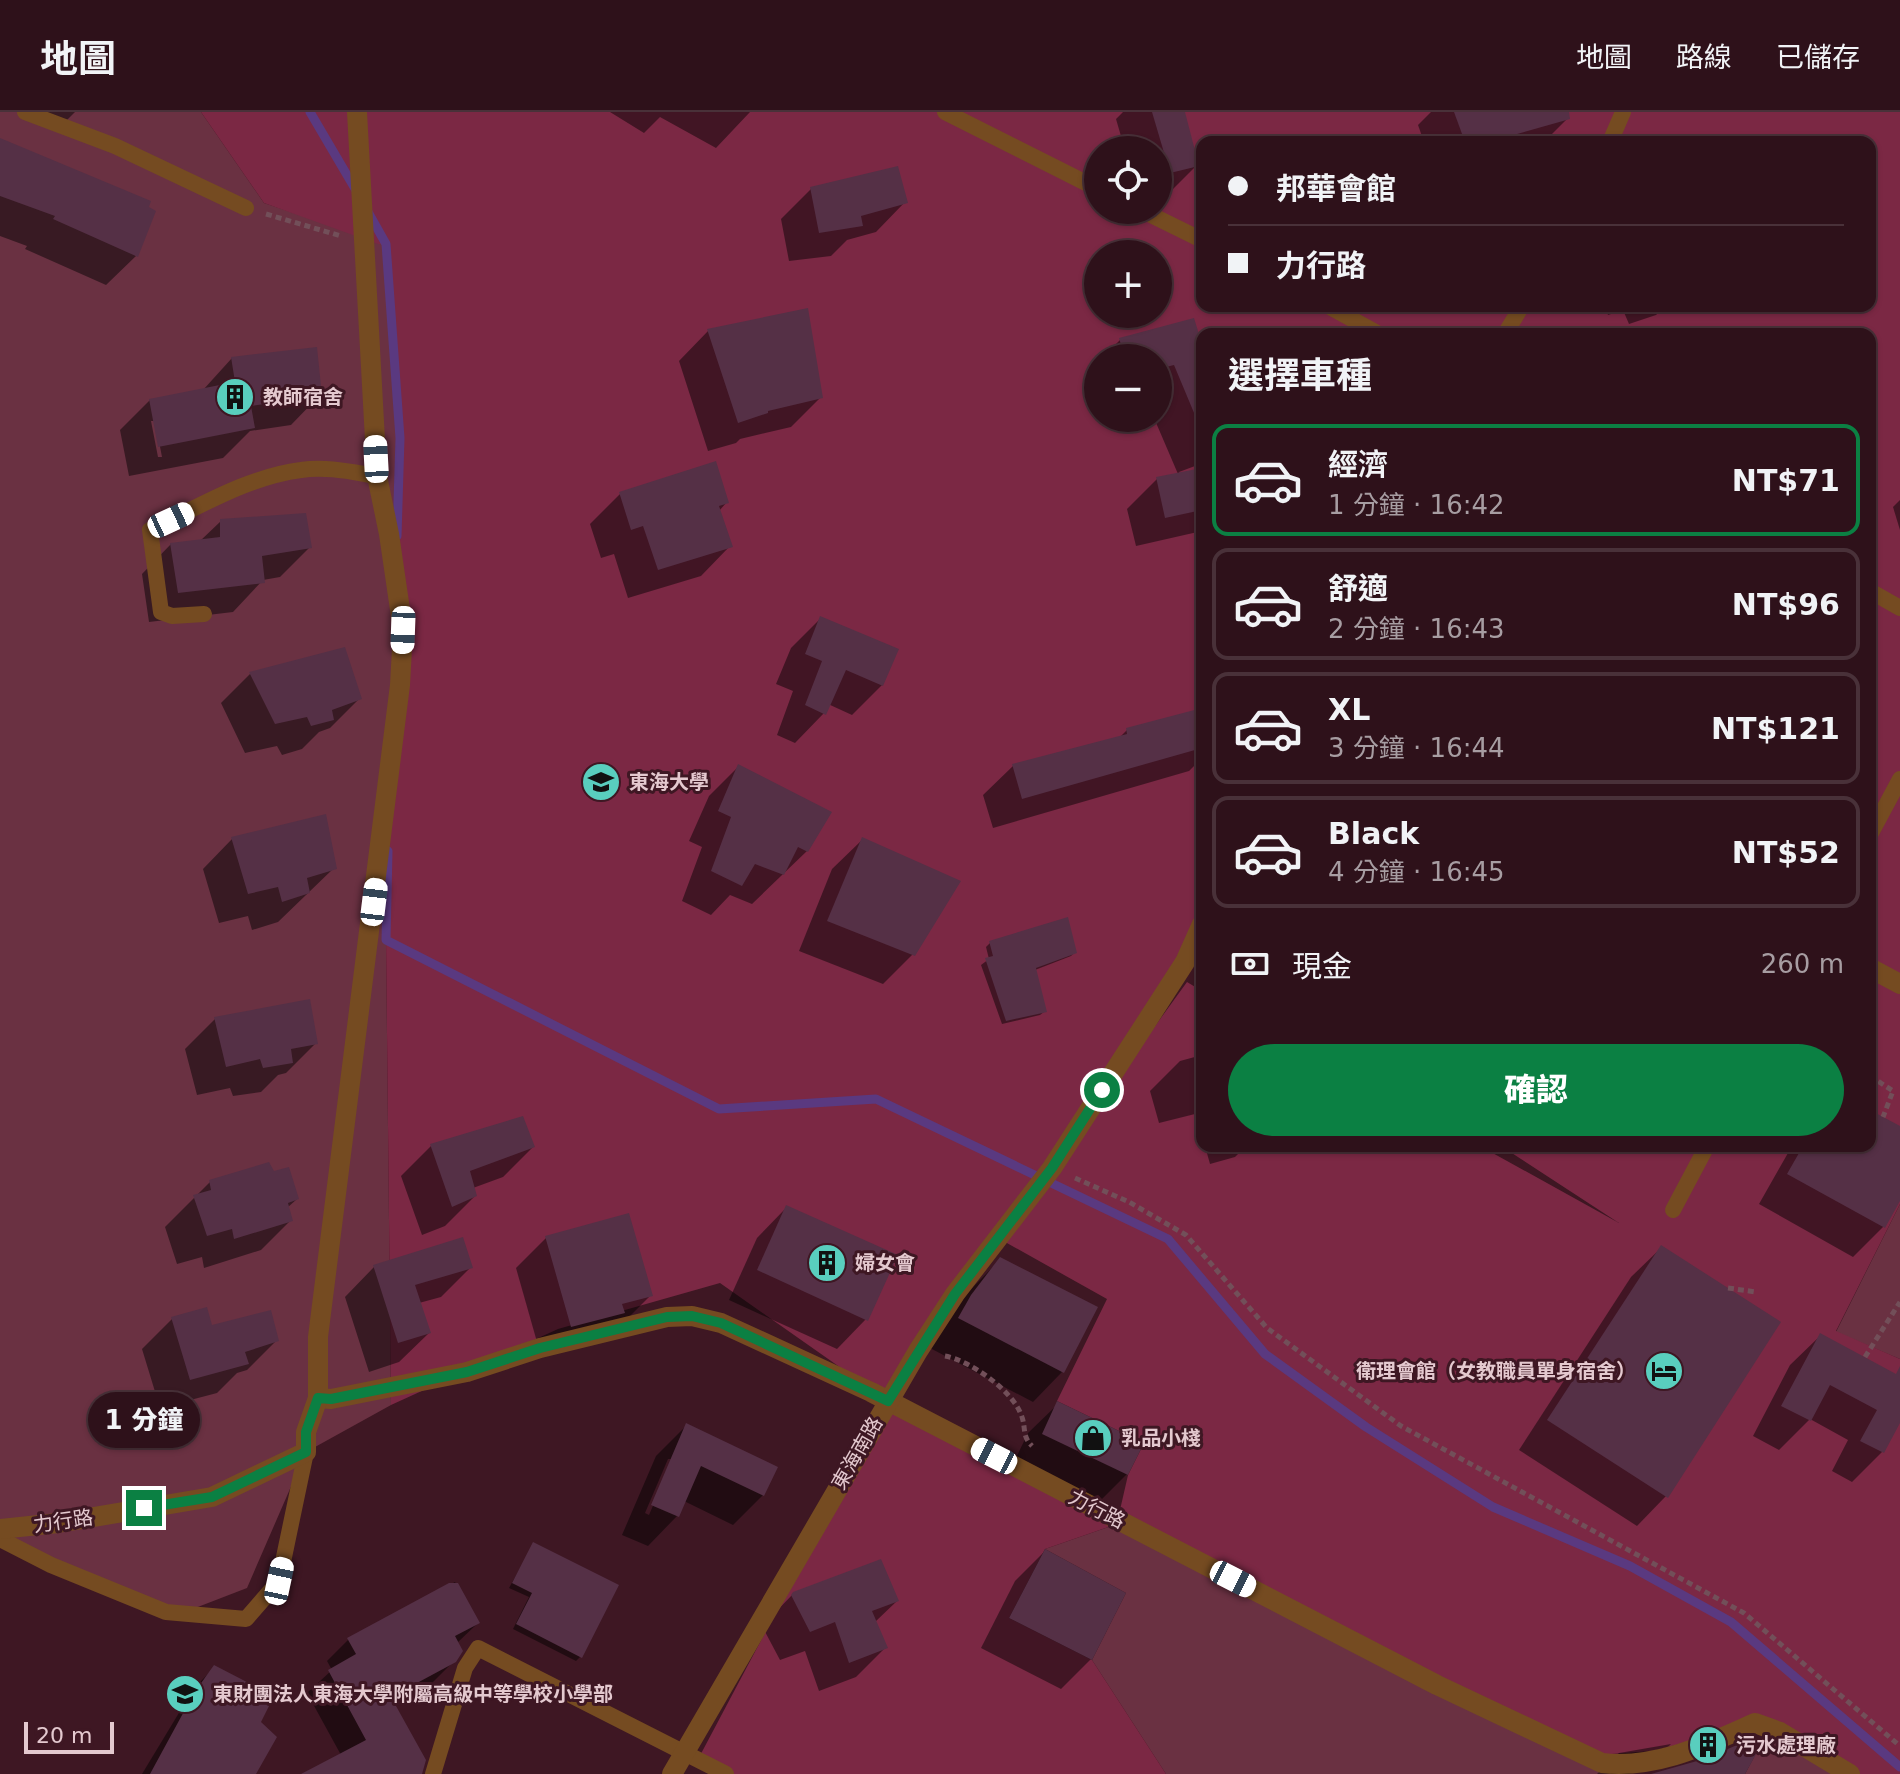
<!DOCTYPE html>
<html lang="zh-TW">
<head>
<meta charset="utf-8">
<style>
	body { margin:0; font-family:"DejaVu Sans","Noto Sans TC",sans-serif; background:#3a1f27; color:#f1f3f6; height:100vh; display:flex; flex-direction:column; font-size:30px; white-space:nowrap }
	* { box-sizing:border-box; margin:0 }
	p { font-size:26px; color:#a79da2 }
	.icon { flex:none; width:44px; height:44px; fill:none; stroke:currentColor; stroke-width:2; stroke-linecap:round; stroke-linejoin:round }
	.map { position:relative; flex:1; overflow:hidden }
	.side { position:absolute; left:1196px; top:216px; width:680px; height:824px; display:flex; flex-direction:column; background:#2e111a; border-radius:16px; box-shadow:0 2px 6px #0004,0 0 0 2px #493139 }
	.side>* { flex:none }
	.guide { position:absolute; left:1196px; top:24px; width:680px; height:176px; border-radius:16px; box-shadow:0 2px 6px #0004,0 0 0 2px #493139; display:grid; align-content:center; height:176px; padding:0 32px; background:#2e111a }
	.fabs { position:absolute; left:1084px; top:24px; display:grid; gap:16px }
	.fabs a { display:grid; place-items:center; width:88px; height:88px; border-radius:50%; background:#2e111a; box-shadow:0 2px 6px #0004,0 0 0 2px #493139; font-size:40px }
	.scale { position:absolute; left:24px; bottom:20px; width:90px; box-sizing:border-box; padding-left:8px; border:4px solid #e4c9cf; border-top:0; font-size:22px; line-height:28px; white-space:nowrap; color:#e4c9cf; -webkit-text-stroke:6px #3e1723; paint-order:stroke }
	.end { position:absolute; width:36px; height:36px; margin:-18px; border:10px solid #0b8043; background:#fff; box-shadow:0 0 0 4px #fff }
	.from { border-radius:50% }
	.bubble { position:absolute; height:56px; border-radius:28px; background:#2e111a; box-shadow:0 2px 6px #0004,0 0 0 2px #493139; font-size:26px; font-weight:800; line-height:56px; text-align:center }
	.car { position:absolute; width:24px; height:48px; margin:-24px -12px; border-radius:10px; box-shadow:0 0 6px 2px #0007; background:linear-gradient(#fff 24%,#345 0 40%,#fff 0 76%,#345 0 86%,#fff 0) }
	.guide b { display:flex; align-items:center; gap:28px; height:76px; font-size:30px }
	.guide b+b { border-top:2px solid #493139 }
	.guide i { width:20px; height:20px; background:#f1f3f6 }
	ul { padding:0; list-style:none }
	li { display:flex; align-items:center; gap:24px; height:112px; margin:0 16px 12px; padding:0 16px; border:4px solid #493139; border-radius:16px }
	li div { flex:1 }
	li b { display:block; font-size:30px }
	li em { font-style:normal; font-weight:800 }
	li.on { border-color:#0b8043 }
	li>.icon { width:72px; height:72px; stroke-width:1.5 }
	h2 { padding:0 32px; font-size:36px; line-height:96px }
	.pay { display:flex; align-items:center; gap:20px; height:88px; padding:0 32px; font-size:30px }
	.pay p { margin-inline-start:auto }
	.button { display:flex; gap:16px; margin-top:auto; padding:16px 32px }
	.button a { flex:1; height:92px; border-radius:48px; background:#0b8043; color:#fff; font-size:32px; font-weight:800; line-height:92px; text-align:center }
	header { display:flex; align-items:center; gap:48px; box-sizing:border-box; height:112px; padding:0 40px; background:#2e111a; border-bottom:2px solid #493139 }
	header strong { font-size:38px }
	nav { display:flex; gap:44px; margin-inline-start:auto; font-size:28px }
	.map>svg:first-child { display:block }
</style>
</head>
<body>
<header>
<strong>地圖</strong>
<nav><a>地圖</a><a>路線</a><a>已儲存</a></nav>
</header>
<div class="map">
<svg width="1900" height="1662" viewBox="0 0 1900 1662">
	<rect width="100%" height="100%" fill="#3e1723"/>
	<g fill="#6a3142">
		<polygon points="0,0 201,0 264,91 386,132 400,326 386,828 391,1293 306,1340 247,1476 177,1503 0,1431"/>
		<polygon points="1900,1092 1900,1247 1836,1220"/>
		<polygon points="1117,1412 1612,1662 1166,1662 1092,1548 1126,1481 1045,1437"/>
		<polygon points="1767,1621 1842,1662 1745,1662"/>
	</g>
	<path fill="#7b2844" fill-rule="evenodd" d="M201,0H1900V1092L1836,1219L1900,1247V1662H1842L1767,1621H1724L1652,1639L1585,1644L1117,1412L1045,1437L1009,1506L1092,1548L1166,1662H711L695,1653L888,1289L720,1171L558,1217L391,1293L386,828L400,326L386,132H378L264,91ZM1202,30H1870V194H1202ZM1098,38H1158V98H1098ZM1098,142H1158V202H1098ZM1202,222H1870V1034H1501L1619,1111L1480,1034H1202V879L1187,870L1065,1038L1202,814ZM1098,246H1158V306H1098ZM998,1126L1107,1187L1057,1289L1144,1331L1128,1363L1117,1411L888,1288Z"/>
	<g fill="#0007" fill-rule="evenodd">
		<polygon points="24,0 75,0 59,16"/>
		<polygon points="610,0 750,0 716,36 660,5 644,21"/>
		<polygon points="1123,0 1182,0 1197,53 1167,83 1158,85 1158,38 1125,38 1116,7"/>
		<polygon points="1431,0 1566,0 1568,6 1544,30 1424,30 1418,13"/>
		<polygon points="0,28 136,144 106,173 25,137 27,134 0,124"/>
		<polygon points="811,77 905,90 876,120 847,128 831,144 789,149 781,107"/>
		<polygon points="1605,194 1665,194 1656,203 1629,212 1623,198 1608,203"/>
		<polygon points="708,219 821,285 791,315 740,327 736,331 708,339 679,249"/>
		<polygon points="1120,228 1202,239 1202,347 1195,354 1179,360 1180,362 1202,358 1202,419 1136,434 1127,397 1157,367 1178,362 1154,306 1158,306 1158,246 1102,246"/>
		<path d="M232,246L320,283L291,313L250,319L223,346L129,364L120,318L150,288L203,278ZM151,309H155L162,345H158Z"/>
		<polygon points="1098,250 1098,282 1090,258"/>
		<polygon points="620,382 727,390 719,399 730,434 701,464 628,486 614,442 601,446 590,412"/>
		<polygon points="1900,388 1900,418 1893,395"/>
		<polygon points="221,409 310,435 280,465 263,468 233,500 149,510 142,462 171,432 200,429"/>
		<polygon points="820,507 882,573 852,603 828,592 824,601 795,631 777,623 793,579 776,572 791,536"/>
		<polygon points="250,562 360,586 330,616 319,620 302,637 282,643 277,634 245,641 221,591"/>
		<polygon points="1202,598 1202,646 1189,659 993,716 983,683 1013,654 1119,626 1127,618"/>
		<polygon points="739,654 807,739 752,792 730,783 711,803 682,789 702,735 689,729 709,684"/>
		<polygon points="232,727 334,756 278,810 252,818 248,804 219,811 203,757"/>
		<polygon points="862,728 913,842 883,872 799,839 832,757"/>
		<polygon points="990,831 1075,840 1071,844 1035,858 1045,899 1040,903 1002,912 981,853 989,847 986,835"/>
		<polygon points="215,907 316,931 286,961 278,963 261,980 233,984 230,976 197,983 185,937"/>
		<polygon points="1202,943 1202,1024 1195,1002 1159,1011 1150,979 1180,949"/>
		<polygon points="1870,1000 1900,1016 1900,1085 1883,1115 1853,1145 1759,1092 1792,1034 1870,1034"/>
		<polygon points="431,1034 533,1035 503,1065 473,1076 475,1084 445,1114 422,1123 401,1064"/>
		<polygon points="1205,1034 1246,1034 1235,1045 1210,1052"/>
		<polygon points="210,1070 297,1087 287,1096 290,1109 261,1138 204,1156 202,1145 177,1152 165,1115"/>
		<polygon points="786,1096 866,1207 837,1237 729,1188 757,1126"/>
		<polygon points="546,1126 651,1183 621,1213 541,1244 516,1156"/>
		<polygon points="1661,1136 1666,1384 1637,1414 1519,1338 1631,1165"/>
		<polygon points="1000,1148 1062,1260 1033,1290 930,1236 941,1215 970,1178"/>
		<polygon points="374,1155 471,1155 441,1185 419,1191 429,1221 399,1250 369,1260 345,1185"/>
		<polygon points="172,1207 211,1215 277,1228 247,1258 237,1261 217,1281 160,1296 142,1237"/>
		<polygon points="1820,1224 1900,1266 1900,1307 1882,1340 1852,1370 1832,1359 1848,1328 1810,1307 1779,1338 1753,1324 1790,1253"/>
		<polygon points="1058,1292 1127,1362 1097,1392 1013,1352 1028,1321"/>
		<path d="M686,1314L763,1383L733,1413L684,1389L677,1404L648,1434L622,1423L656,1344ZM668,1347H673L649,1403L645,1401Z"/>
		<polygon points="533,1433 580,1545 576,1549 513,1517 529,1485 509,1476"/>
		<polygon points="1045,1439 1091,1547 1061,1577 981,1536 1015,1469"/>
		<polygon points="455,1470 478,1511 457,1531 454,1549 432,1571 393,1592 421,1662 305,1662 341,1643 307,1581 332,1558 327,1549 349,1527"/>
		<polygon points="794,1481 897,1489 875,1510 886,1535 856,1565 819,1579 805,1539 780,1548 762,1514"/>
		<polygon points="214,1556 259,1610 253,1662 142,1662 194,1576"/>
		<polygon points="1671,1632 1645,1658 1628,1662 1597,1662 1619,1641"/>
	</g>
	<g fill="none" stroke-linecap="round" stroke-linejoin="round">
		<g stroke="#5a3980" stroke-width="9">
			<polyline points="310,0 357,80"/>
			<polyline points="368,100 386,132 400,326 397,424"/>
			<polyline points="388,739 386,828 719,997 876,987 1168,1127 1265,1242 1366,1315 1493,1395 1630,1454 1731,1510 1900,1655"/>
		</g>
	</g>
	<g fill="#553046">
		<polygon points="1152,0 1185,0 1199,54 1170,61"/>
		<polygon points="1454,0 1569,0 1570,7 1489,30 1465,30"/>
		<polygon points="0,26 151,89 149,95 156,99 138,145 53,107 55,104 0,84"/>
		<polygon points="898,54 908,91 861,104 863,114 819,121 810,75"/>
		<polygon points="808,196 823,286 768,299 768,301 738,311 707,217"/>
		<polygon points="1194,206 1202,232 1202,320 1174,253 1158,257 1158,246 1125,246 1119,226"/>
		<polygon points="317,235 322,284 251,294 255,316 158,335 149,287 235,270 231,245"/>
		<polygon points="716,349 729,391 719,394 733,435 658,458 643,414 631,418 619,380"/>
		<polygon points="1202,356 1202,398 1165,406 1156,365"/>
		<polygon points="306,401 312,436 262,444 265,471 178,481 170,431 220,425 220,407"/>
		<polygon points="820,504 899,537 883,574 846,558 826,603 805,593 822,549 805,542"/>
		<polygon points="345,535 362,587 332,598 334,608 311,614 307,605 275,612 249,560"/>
		<polygon points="1202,596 1202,636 1022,687 1012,652 1127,622 1126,616"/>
		<polygon points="738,652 832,700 808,740 798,735 784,763 755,752 742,774 711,759 731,705 718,699"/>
		<polygon points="326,702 337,757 307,766 310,781 282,790 278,775 248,782 231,725"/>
		<polygon points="862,725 961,769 915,844 827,809"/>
		<polygon points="1068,805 1077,841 1036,856 1047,900 1006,909 985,846 993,844 989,829"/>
		<polygon points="310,887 318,932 291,937 293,951 263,956 260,947 226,955 214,905"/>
		<polygon points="1870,998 1900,1014 1900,1089 1885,1116 1787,1062 1803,1034 1870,1034"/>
		<polygon points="523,1004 535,1035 470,1059 477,1084 452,1095 430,1032"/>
		<polygon points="269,1050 274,1059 289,1055 299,1087 288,1091 293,1109 234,1127 232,1117 207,1124 193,1083 211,1078 209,1068"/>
		<polygon points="786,1093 898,1143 868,1209 757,1158"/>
		<polygon points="629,1101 653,1184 622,1192 625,1201 571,1215 545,1124"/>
		<polygon points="463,1125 473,1156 415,1173 431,1221 398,1231 373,1153"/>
		<polygon points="1661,1133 1781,1210 1668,1386 1547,1308"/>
		<polygon points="1000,1145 1098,1195 1064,1261 958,1206 971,1183"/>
		<polygon points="207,1195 212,1213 271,1198 279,1229 245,1240 249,1252 190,1268 171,1205"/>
		<polygon points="1820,1221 1896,1262 1900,1254 1900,1311 1884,1341 1860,1329 1877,1298 1830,1273 1811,1309 1781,1294"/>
		<polygon points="1057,1289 1144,1331 1128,1363 1042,1322"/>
		<polygon points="686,1311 778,1355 764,1384 701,1354 679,1405 651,1393"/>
		<polygon points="533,1430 619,1473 582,1546 516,1512 532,1481 512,1471"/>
		<polygon points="1045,1437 1126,1481 1092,1548 1009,1506"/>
		<polygon points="881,1447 899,1489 872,1499 888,1536 849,1551 835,1510 810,1520 791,1483 793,1480"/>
		<polygon points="449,1471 458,1471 480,1511 455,1524 463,1539 456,1550 391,1585 426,1648 422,1662 301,1662 366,1628 328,1558 356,1542 347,1526"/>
		<polygon points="214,1553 274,1584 261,1610 277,1625 256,1662 150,1662 194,1581"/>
		<polygon points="1756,1625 1764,1628 1745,1662 1651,1662 1704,1647"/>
	</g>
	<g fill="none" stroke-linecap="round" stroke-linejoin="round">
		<g stroke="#724f59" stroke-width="5" stroke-dasharray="6 4" stroke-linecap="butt">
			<polyline points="266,102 341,124"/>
			<polyline points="1870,964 1893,979 1883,1005"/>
			<polyline points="1075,1066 1129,1090 1186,1123 1267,1216 1401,1314 1744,1501 1900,1634"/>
			<polyline points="1728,1176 1756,1180"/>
			<path d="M945,1244C969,1248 1014,1279 1022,1305C1026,1317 1022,1324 1032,1334"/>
			<polyline points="1865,1245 1900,1190"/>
		</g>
		<g stroke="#754b21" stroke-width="16">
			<polyline points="25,0 115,34 246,96"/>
			<polyline points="945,0 1098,77"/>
			<polyline points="1610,30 1623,0"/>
			<polyline points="1141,98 1202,128"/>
			<polyline points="1328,194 1379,222"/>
			<polyline points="1505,222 1522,194"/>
			<polyline points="1870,479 1900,496"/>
			<path d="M204,502L172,504L161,500L150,418C199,395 247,365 301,358C326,354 352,360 377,364"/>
			<polyline points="1870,723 1900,667"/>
			<polyline points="1673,1098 1707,1034"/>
			<polyline points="0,1427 51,1453 166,1500 246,1507 279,1469 306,1340"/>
			<polyline points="433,1662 465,1556 478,1536 726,1662"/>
		</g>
		<g stroke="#754b21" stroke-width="20">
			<polyline points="1870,856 1900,872"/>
			<path d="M318,1286L331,1287L467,1260L540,1236L667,1205L692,1204L721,1211L871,1280L1437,1573L1602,1651C1657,1657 1705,1633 1755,1611L1780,1620L1850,1662"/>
			<polyline points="0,1417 58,1411 212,1385 306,1340 306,1320 318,1286 318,1225 400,573 403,518 389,422 377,364 357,0"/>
			<polyline points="672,1662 918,1239 955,1182 1052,1056 1185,850 1202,812"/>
		</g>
	</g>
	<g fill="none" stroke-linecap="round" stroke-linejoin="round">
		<polyline stroke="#0b8043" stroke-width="10" points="144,1396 212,1385 306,1340 306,1320 318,1286 331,1287 467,1260 540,1236 667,1205 692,1204 721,1211 888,1289 955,1182 1052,1056 1102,978"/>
	</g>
	<defs>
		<symbol id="building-disc" viewBox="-11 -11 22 22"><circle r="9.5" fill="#59cebe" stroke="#3e1723"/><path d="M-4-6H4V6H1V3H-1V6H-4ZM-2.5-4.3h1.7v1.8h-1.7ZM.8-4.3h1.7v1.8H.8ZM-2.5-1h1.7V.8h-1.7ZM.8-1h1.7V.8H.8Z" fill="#111"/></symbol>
		<symbol id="university-disc" viewBox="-11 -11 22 22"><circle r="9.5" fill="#59cebe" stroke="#3e1723"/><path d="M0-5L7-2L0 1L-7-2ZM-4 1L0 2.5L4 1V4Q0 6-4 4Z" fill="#111"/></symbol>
		<symbol id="hotel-disc" viewBox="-11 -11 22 22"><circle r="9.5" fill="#59cebe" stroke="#3e1723"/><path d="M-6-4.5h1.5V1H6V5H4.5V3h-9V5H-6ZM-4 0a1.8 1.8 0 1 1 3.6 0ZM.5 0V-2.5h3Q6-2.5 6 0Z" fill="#111"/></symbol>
		<symbol id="shop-disc" viewBox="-11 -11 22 22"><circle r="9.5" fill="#59cebe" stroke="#3e1723"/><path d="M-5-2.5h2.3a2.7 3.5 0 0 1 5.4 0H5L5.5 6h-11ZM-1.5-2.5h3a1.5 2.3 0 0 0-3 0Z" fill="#111"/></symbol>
		<symbol id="school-disc" viewBox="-11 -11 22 22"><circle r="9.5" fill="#59cebe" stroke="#3e1723"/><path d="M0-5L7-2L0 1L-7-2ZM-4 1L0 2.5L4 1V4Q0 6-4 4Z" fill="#111"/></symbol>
	</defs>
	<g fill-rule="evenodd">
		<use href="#building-disc" x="213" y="263" width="44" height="44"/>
		<use href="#university-disc" x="579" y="648" width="44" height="44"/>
		<use href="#building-disc" x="805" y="1129" width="44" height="44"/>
		<use href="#hotel-disc" x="1642" y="1237" width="44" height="44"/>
		<use href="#shop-disc" x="1071" y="1304" width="44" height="44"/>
		<use href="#school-disc" x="163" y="1560" width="44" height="44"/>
		<use href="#building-disc" x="1686" y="1611" width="44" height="44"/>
	</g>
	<g text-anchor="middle" stroke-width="6" stroke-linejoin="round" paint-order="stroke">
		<g font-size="20" font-weight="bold" fill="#e4c9cf" stroke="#3e1723" text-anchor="start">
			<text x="263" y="292">教師宿舍</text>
			<text x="629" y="677">東海大學</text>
			<text x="855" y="1158">婦女會</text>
			<text x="1636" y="1266" text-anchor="end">衛理會館（女教職員單身宿舍）</text>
			<text x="1121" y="1333">乳品小棧</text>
			<text x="213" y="1589">東財團法人東海大學附屬高級中等學校小學部</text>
			<text x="1736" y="1640">污水處理廠</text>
		</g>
		<g font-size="20" fill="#e4c9cf" stroke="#3e1723">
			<text transform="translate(857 1341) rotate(-60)" y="7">東海南路</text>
			<text transform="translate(1097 1397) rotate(27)" y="7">力行路</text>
			<text transform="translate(63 1409) rotate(-8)" y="7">力行路</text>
		</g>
	</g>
</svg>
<div class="fabs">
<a><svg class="icon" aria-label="locate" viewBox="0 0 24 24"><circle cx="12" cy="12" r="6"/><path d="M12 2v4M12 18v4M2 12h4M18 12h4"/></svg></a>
<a>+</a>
<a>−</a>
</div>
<div class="scale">20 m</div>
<i class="end from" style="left:1102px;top:978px"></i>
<i class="end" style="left:144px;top:1396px"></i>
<div class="bubble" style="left:88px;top:1280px;width:112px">1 分鐘</div>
<i class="car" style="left:376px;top:347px;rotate:357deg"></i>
<i class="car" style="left:171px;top:408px;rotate:65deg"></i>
<i class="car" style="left:403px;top:518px;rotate:182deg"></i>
<i class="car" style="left:374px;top:790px;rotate:7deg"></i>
<i class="car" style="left:994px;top:1344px;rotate:297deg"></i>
<i class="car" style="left:1233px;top:1467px;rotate:117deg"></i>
<i class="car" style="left:279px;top:1469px;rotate:12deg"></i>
<div class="guide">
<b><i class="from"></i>邦華會館</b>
<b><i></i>力行路</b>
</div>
<section class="side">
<h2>選擇車種</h2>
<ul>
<li class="on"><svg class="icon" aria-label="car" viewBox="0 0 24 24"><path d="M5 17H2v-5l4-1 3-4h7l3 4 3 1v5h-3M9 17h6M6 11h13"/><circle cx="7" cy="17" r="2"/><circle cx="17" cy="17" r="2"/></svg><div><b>經濟</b><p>1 分鐘 · 16:42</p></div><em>NT$71</em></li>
<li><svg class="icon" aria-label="car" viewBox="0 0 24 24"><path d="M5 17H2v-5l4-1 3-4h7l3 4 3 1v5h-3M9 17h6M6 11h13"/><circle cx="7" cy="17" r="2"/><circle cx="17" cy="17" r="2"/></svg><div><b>舒適</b><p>2 分鐘 · 16:43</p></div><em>NT$96</em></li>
<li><svg class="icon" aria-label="car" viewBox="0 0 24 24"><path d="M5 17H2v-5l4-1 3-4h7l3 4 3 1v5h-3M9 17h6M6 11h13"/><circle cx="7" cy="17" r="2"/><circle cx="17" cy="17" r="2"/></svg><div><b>XL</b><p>3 分鐘 · 16:44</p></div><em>NT$121</em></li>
<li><svg class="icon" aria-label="car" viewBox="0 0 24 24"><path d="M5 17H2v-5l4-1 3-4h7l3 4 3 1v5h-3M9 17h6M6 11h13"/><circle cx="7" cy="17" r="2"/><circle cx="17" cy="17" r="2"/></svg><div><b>Black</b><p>4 分鐘 · 16:45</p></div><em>NT$52</em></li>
</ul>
<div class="pay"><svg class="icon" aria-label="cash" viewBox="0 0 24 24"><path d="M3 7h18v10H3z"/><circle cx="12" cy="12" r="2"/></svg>現金<p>260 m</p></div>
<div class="button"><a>確認</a></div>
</section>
</div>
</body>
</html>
